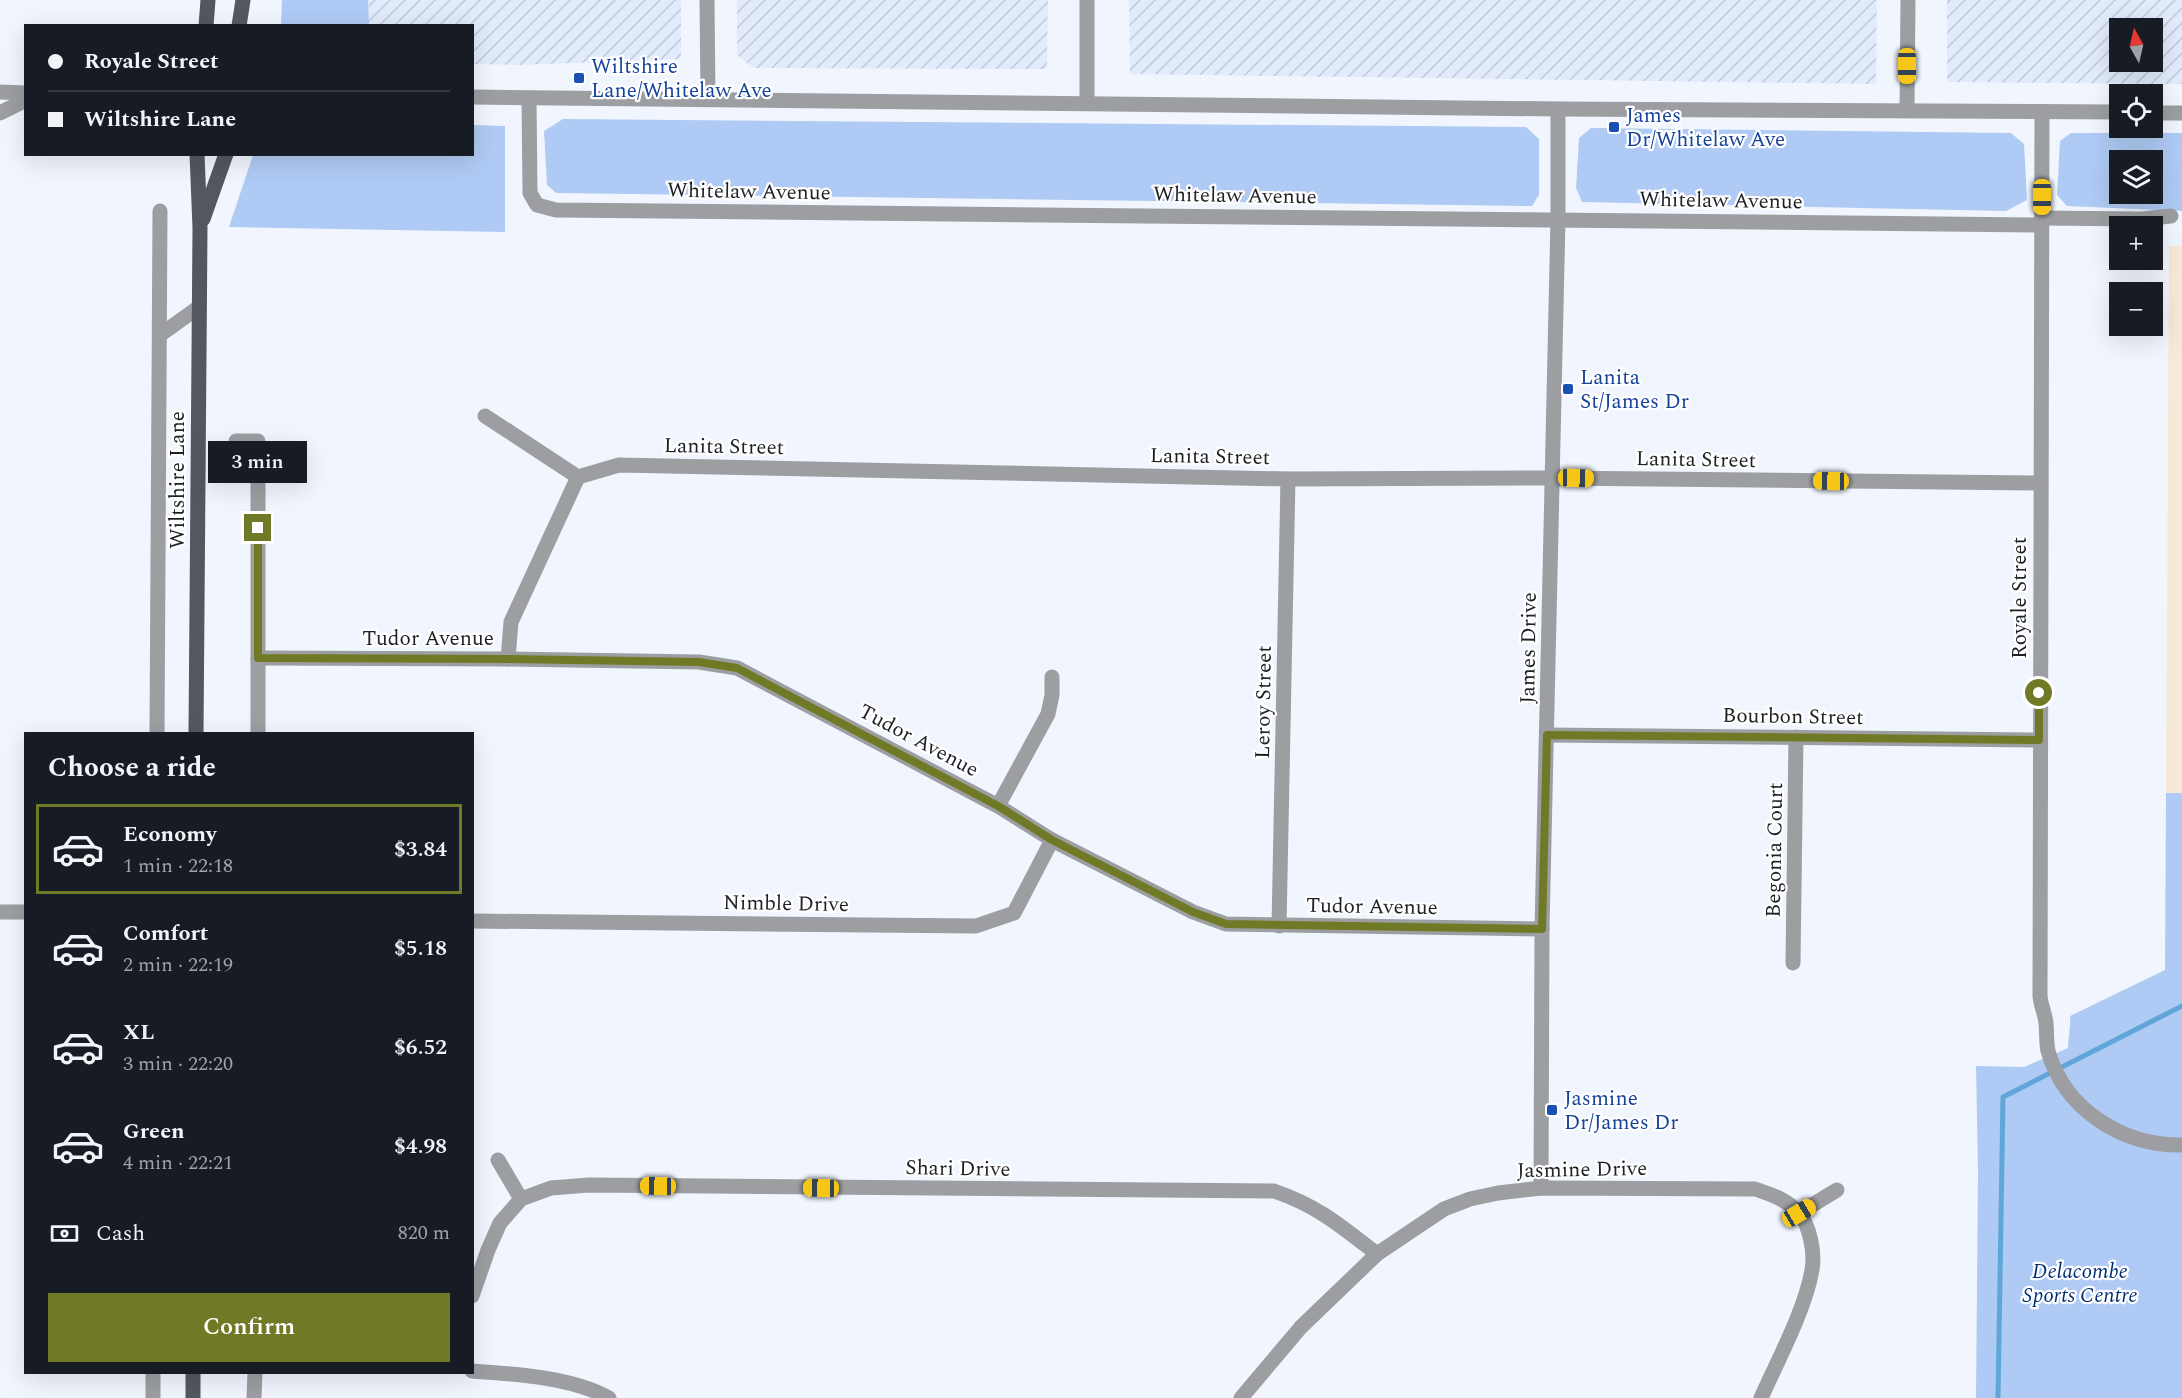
<!DOCTYPE html>
<html lang="en">
<head>
<meta charset="utf-8">
<style>
	body { margin:0; font-family:Spectral,serif; background:#242831; color:#f1f3f6; height:100vh; display:flex; flex-direction:column; font-size:22px; white-space:nowrap }
	* { box-sizing:border-box; margin:0 }
	p { font-size:20px; color:#9ea1a6 }
	.icon { flex:none; width:33px; height:33px; fill:none; stroke:currentColor; stroke-width:2; stroke-linecap:round; stroke-linejoin:round }
	.map { position:relative; flex:1; overflow:hidden }
	.details { position:absolute; left:24px; top:732px; width:450px; height:642px; display:flex; flex-direction:column; background:#171b24; border-radius:0px; box-shadow:0 6px 24px #0002 }
	.details>* { flex:none }
	.guide { position:absolute; left:24px; top:24px; width:450px; height:132px; border-radius:0px; box-shadow:0 6px 24px #0002; display:grid; align-content:center; height:132px; padding:0 24px; background:#171b24 }
	.needle { width:39px; rotate:352deg }
	.buttons { position:absolute; left:2109px; top:18px; display:grid; gap:12px }
	.buttons a { display:grid; place-items:center; width:54px; height:54px; border-radius:0px; background:#171b24; box-shadow:0 6px 24px #0002; font-size:30px }
	.end { position:absolute; width:27px; height:27px; margin:-14px; border:8px solid #707a26; background:#fff; box-shadow:0 0 0 3px #fff }
	.from { border-radius:50% }
	.bubble { position:absolute; height:42px; border-radius:0px; background:#171b24; box-shadow:0 6px 24px #0002; font-size:20px; font-weight:600; line-height:42px; text-align:center }
	.car { position:absolute; width:18px; height:36px; margin:-18px -9px; border-radius:8px; box-shadow:0 0 4px 2px #0007; background:linear-gradient(#f5c518 24%,#345 0 40%,#f5c518 0 76%,#345 0 86%,#f5c518 0) }
	.guide b { display:flex; align-items:center; gap:21px; height:57px; font-size:22px }
	.guide b+b { border-top:2px solid #363941 }
	.guide i { width:15px; height:15px; background:#f1f3f6 }
	ul { padding:0; list-style:none }
	li { display:flex; align-items:center; gap:18px; height:90px; margin:0 12px 9px; padding:0 12px; border:3px solid transparent; border-radius:0px }
	li div { flex:1 }
	li b { display:block; font-size:22px }
	li em { font-style:normal; font-weight:600 }
	li.selected { border-color:#707a26 }
	li>.icon { width:54px; height:54px; stroke-width:1.5 }
	h2 { padding:0 24px; font-size:27px; line-height:72px }
	.pay { display:flex; align-items:center; gap:15px; height:66px; padding:0 24px; font-size:22px }
	.pay p { margin-inline-start:auto }
	.primary-button { display:flex; gap:12px; margin-top:auto; padding:12px 24px }
	.primary-button a { flex:1; height:69px; border-radius:0px; background:#707a26; color:#fff; font-size:24px; font-weight:600; line-height:69px; text-align:center }
	.map>svg:first-child { display:block }
</style>
</head>
<body>
<div class="map">
<svg width="2182" height="1398" viewBox="0 0 2182 1398">
	<defs>
		<pattern id="industrial-furrows" width="10" height="10" patternUnits="userSpaceOnUse" patternTransform="scale(1.5)"><rect width="10" height="10" fill="#e1ebfc"/><path d="M-1 1l2-2M0 10L10 0M9 11l2-2" fill="none" stroke="#c1c9d8"/></pattern>
	</defs>
	<rect width="100%" height="100%" fill="#f1f6fe"/>
	<g fill="url(#industrial-furrows)" fill-rule="evenodd">
		<polygon points="368,0 681,0 681,59 519,65 473,64 472,26 369,25"/>
		<polygon points="737,0 1048,0 1047,69 754,68 737,55"/>
		<polygon points="1129,0 1877,0 1876,84 1130,74"/>
		<path d="M1947,0H2182V84L1947,82ZM2152,28V62H2120V28Z"/>
	</g>
	<polygon fill="#f6ead6" points="2169,246 2182,246 2182,793 2166,793"/>
	<g fill="#afcaf4" fill-rule="evenodd">
		<polygon points="282,0 368,0 369,25 281,25"/>
		<polygon points="563,119 1526,127 1539,139 1539,195 1532,206 556,193 547,185 544,131"/>
		<polygon points="473,125 505,126 505,232 229,227 253,155 472,154"/>
		<polygon points="1591,128 2011,133 2024,144 2027,200 2006,211 1582,202 1576,188 1579,138"/>
		<path d="M2071,133H2182V211L2067,206L2057,195L2060,141ZM2120,160H2152V194H2120Z"/>
		<path d="M2166,793H2182V1398H1976L1978,1171L1976,1066L2024,1067L2068,1048C2068,1037 2071,1027 2070,1016L2165,970Z"/>
	</g>
	<g fill="none" stroke-linecap="round" stroke-linejoin="round">
		<polyline stroke="#60a7d7" stroke-width="5" points="1998,1398 2003,1097 2182,1006"/>
		<g stroke="#9c9ea2" stroke-width="15">
			<polyline points="707,0 708,98"/>
			<polyline points="1087,0 1087,103"/>
			<polyline points="0,92 26,93"/>
			<polyline points="472,97 1558,109 2120,112"/>
			<polyline points="529,98 530,193 537,205 556,210 2042,225"/>
			<polyline points="1907,110 1908,0"/>
			<path d="M2042,112L2040,996C2041,1006 2045,1014 2046,1023C2047,1032 2046,1042 2048,1051C2065,1110 2123,1146 2182,1145"/>
			<polyline points="0,113 26,100"/>
			<polyline points="2152,113 2182,113"/>
			<polyline points="2042,218 2141,219 2171,216"/>
			<polyline points="160,335 199,307"/>
			<polyline points="485,416 578,477"/>
			<polyline points="236,441 258,441 258,734"/>
			<polyline points="258,658 508,659 699,662 737,668 998,806 1052,840 1193,912 1226,924 1542,929"/>
			<polyline points="508,659 511,622 578,477 619,465 1288,479 1552,478 2040,483"/>
			<polyline points="157,734 160,211"/>
			<polyline points="1547,735 2039,740"/>
			<polyline points="998,806 1048,714 1052,695 1052,677"/>
			<polyline points="0,912 26,912"/>
			<polyline points="472,921 976,926 1014,913 1052,840"/>
			<polyline points="1279,926 1288,479"/>
			<polyline points="1793,963 1796,737"/>
			<polyline points="498,1160 521,1199"/>
			<polyline points="1541,1188 1542,929 1558,219 1558,109"/>
			<polyline points="1799,1213 1837,1190"/>
			<path d="M472,1296L488,1250L500,1223L521,1199L551,1188L589,1185L1274,1191C1318,1206 1341,1226 1377,1254"/>
			<path d="M472,1371C515,1374 572,1377 609,1398"/>
			<polyline points="153,1398 153,1372"/>
			<polyline points="254,1398 255,1372"/>
			<path d="M1241,1398L1301,1327L1377,1254L1444,1209L1470,1199L1498,1193L1541,1188L1755,1189C1770,1194 1788,1200 1799,1213C1810,1226 1815,1253 1812,1270C1805,1310 1778,1360 1761,1398"/>
		</g>
		<g stroke="#53585f" stroke-width="15">
			<polyline points="206,26 208,0"/>
			<polyline points="239,26 243,0"/>
			<polyline points="203,219 226,154"/>
			<polyline points="196,734 200,228 197,154"/>
			<polyline points="193,1398 193,1372"/>
		</g>
	</g>
	<g fill="none" stroke-linecap="round" stroke-linejoin="round">
		<polyline stroke="#707a26" stroke-width="8" points="258,528 258,658 508,659 699,662 737,668 998,806 1052,840 1193,912 1226,924 1542,929 1547,735 2039,740 2039,693"/>
	</g>
	<g fill="#1a4fb4" stroke="#fff" stroke-width="2">
		<rect x="573" y="72" width="12" height="12" rx="3"/>
		<rect x="1608" y="121" width="12" height="12" rx="3"/>
		<rect x="1562" y="383" width="12" height="12" rx="3"/>
		<rect x="1546" y="1104" width="12" height="12" rx="3"/>
	</g>
	<g text-anchor="middle" stroke-width="4.5" stroke-linejoin="round" paint-order="stroke">
		<g font-size="21" fill="#164399" stroke="#fff" text-anchor="start">
			<text x="591" y="73">Wiltshire<tspan x="591" dy="24">Lane/Whitelaw Ave</tspan></text>
			<text x="1626" y="122">James<tspan x="1626" dy="24">Dr/Whitelaw Ave</tspan></text>
			<text x="1580" y="384">Lanita<tspan x="1580" dy="24">St/James Dr</tspan></text>
			<text x="1564" y="1105">Jasmine<tspan x="1564" dy="24">Dr/James Dr</tspan></text>
		</g>
		<g font-size="21" fill="#1e2024" stroke="#fff">
			<text transform="translate(749 191) rotate(1)" y="7">Whitelaw Avenue</text>
			<text transform="translate(1235 195) rotate(1)" y="7">Whitelaw Avenue</text>
			<text transform="translate(1721 200) rotate(1)" y="7">Whitelaw Avenue</text>
			<text transform="translate(724 446) rotate(1)" y="7">Lanita Street</text>
			<text transform="translate(1210 456) rotate(1)" y="7">Lanita Street</text>
			<text transform="translate(1696 459) rotate(1)" y="7">Lanita Street</text>
			<text transform="translate(177 480) rotate(-90)" y="7">Wiltshire Lane</text>
			<text transform="translate(2019 598) rotate(-90)" y="7">Royale Street</text>
			<text x="428" y="645">Tudor Avenue</text>
			<text transform="translate(1528 648) rotate(-89)" y="7">James Drive</text>
			<text transform="translate(1263 702) rotate(-89)" y="7">Leroy Street</text>
			<text transform="translate(1793 716) rotate(1)" y="7">Bourbon Street</text>
			<text transform="translate(919 740) rotate(28)" y="7">Tudor Avenue</text>
			<text transform="translate(1774 850) rotate(-89)" y="7">Begonia Court</text>
			<text transform="translate(786 903) rotate(1)" y="7">Nimble Drive</text>
			<text transform="translate(1372 906) rotate(1)" y="7">Tudor Avenue</text>
			<text transform="translate(958 1168) rotate(1)" y="7">Shari Drive</text>
			<text transform="translate(1582 1169) rotate(-1)" y="7">Jasmine Drive</text>
		</g>
		<g font-size="21" font-style="italic" fill="#012f76" stroke="#fff">
			<text x="2080" y="1278">Delacombe<tspan x="2080" dy="24">Sports Centre</tspan></text>
		</g>
	</g>
</svg>
<div class="buttons">
<a><svg class="needle" viewBox="-14 -14 28 28"><path d="M0-13l5 13h-10z" fill="#e53935"/><path d="M0 13l5-13h-10z" fill="#9ea1a6"/></svg></a>
<a><svg class="icon" aria-label="locate" viewBox="0 0 24 24"><circle cx="12" cy="12" r="6"/><path d="M12 2v4M12 18v4M2 12h4M18 12h4"/></svg></a>
<a><svg class="icon" aria-label="layers" viewBox="0 0 24 24"><path d="M12 4l9 5-9 5-9-5zM3 14l9 5 9-5"/></svg></a>
<a>+</a>
<a>−</a>
</div>
<i class="end from" style="left:2039px;top:693px"></i>
<i class="end" style="left:258px;top:528px"></i>
<div class="bubble" style="left:208px;top:441px;width:99px">3 min</div>
<i class="car" style="left:1907px;top:66px;rotate:180deg"></i>
<i class="car" style="left:2042px;top:197px;rotate:180deg"></i>
<i class="car" style="left:1576px;top:478px;rotate:91deg"></i>
<i class="car" style="left:1831px;top:481px;rotate:271deg"></i>
<i class="car" style="left:658px;top:1186px;rotate:271deg"></i>
<i class="car" style="left:821px;top:1188px;rotate:271deg"></i>
<i class="car" style="left:1799px;top:1213px;rotate:59deg"></i>
<div class="guide">
<b><i class="from"></i>Royale Street</b>
<b><i></i>Wiltshire Lane</b>
</div>
<section class="details">
<h2>Choose a ride</h2>
<ul>
<li class="selected"><svg class="icon" aria-label="car" viewBox="0 0 24 24"><path d="M5 17H2v-5l4-1 3-4h7l3 4 3 1v5h-3M9 17h6M6 11h13"/><circle cx="7" cy="17" r="2"/><circle cx="17" cy="17" r="2"/></svg><div><b>Economy</b><p>1 min · 22:18</p></div><em>$3.84</em></li>
<li><svg class="icon" aria-label="car" viewBox="0 0 24 24"><path d="M5 17H2v-5l4-1 3-4h7l3 4 3 1v5h-3M9 17h6M6 11h13"/><circle cx="7" cy="17" r="2"/><circle cx="17" cy="17" r="2"/></svg><div><b>Comfort</b><p>2 min · 22:19</p></div><em>$5.18</em></li>
<li><svg class="icon" aria-label="car" viewBox="0 0 24 24"><path d="M5 17H2v-5l4-1 3-4h7l3 4 3 1v5h-3M9 17h6M6 11h13"/><circle cx="7" cy="17" r="2"/><circle cx="17" cy="17" r="2"/></svg><div><b>XL</b><p>3 min · 22:20</p></div><em>$6.52</em></li>
<li><svg class="icon" aria-label="car" viewBox="0 0 24 24"><path d="M5 17H2v-5l4-1 3-4h7l3 4 3 1v5h-3M9 17h6M6 11h13"/><circle cx="7" cy="17" r="2"/><circle cx="17" cy="17" r="2"/></svg><div><b>Green</b><p>4 min · 22:21</p></div><em>$4.98</em></li>
</ul>
<div class="pay"><svg class="icon" aria-label="cash" viewBox="0 0 24 24"><path d="M3 7h18v10H3z"/><circle cx="12" cy="12" r="2"/></svg>Cash<p>820 m</p></div>
<div class="primary-button"><a>Confirm</a></div>
</section>
</div>
</body>
</html>
